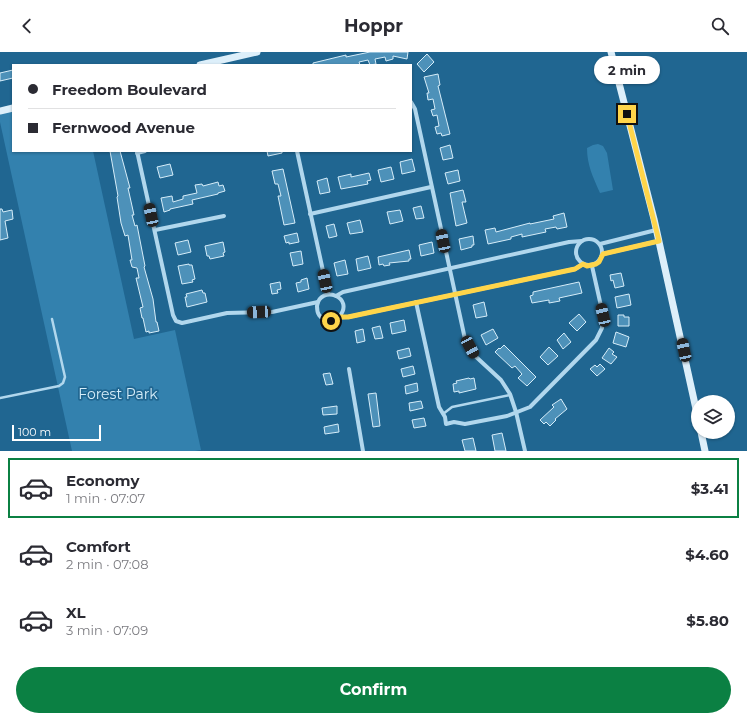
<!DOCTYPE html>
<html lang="en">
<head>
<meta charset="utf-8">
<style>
	body { margin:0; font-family:Montserrat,sans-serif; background:#f7f7f7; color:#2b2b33; height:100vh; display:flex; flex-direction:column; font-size:15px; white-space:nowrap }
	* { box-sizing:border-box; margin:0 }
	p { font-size:13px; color:#7c7c81 }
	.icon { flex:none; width:22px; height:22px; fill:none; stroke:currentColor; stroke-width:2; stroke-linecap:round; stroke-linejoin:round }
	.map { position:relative; height:399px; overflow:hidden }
	.side { display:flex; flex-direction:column; background:#fff; flex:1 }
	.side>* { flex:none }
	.banner { position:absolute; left:12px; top:12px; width:400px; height:88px; border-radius:0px; box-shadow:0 1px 3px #0004; display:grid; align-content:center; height:88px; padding:0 16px; background:#fff }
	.buttons { position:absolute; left:691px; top:343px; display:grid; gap:8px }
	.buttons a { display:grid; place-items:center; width:44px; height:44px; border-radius:50%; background:#fff; box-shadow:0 1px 3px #0004; font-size:20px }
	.scale { position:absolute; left:12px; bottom:10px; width:89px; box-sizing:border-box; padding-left:4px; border:2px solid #fff; border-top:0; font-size:11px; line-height:14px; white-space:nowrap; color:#fff; -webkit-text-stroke:3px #206691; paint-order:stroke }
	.end { position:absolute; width:18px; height:18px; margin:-9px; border:5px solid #ffd54a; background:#111; box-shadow:0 0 0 2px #111 }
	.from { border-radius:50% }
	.bubble { position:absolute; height:28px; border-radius:14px; background:#fff; box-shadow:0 1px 3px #0004; font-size:13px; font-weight:700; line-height:28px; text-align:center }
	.car { position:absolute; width:12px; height:24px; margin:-12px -6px; border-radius:5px; box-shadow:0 0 3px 1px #0007; background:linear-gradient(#222 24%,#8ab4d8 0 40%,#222 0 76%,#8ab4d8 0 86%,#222 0) }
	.banner b { display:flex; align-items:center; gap:14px; height:38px; font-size:15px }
	.banner b+b { border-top:1px solid #e1e1e2 }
	.banner i { width:10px; height:10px; background:#2b2b33 }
	ul { padding:7px 0 0; list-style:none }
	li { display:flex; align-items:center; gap:12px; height:60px; margin:0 8px 6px; padding:0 8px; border:2px solid transparent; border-radius:0px }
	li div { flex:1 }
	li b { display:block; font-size:15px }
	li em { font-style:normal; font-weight:700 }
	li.on { border-color:#0b8043 }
	li>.icon { width:36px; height:36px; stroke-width:1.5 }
	.primary-button { display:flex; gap:8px; margin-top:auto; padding:8px 16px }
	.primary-button a { flex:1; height:46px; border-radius:24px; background:#0b8043; color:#fff; font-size:16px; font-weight:700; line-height:46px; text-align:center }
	header { display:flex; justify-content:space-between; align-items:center; height:52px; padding:0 16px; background:#fff; font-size:18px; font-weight:700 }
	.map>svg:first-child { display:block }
</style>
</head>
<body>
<header><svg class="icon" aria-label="back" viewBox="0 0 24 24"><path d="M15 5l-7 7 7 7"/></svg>Hoppr<svg class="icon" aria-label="search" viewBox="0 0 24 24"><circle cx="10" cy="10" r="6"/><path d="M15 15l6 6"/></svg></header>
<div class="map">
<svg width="747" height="399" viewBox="0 0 747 399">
	<rect width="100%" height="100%" fill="#206691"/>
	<g fill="#3381ae">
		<polygon points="13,59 13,99 93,99 134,287 175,278 201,398 195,399 72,399 0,70 0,61"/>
		<path d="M598,92L603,94L607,101L613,138L600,141C593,125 587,113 587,96L593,93Z"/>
	</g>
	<g fill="#4d91b9" stroke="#d6edf9">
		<polygon points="370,0 408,0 407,7 393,4 393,7 386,9 385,5 375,7 376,12 370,13 368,8 359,10 360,13 313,13 313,11 346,3 346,5"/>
		<polygon points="427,2 434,10 424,20 417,12"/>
		<polygon points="13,18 13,26 0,29 0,21"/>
		<polygon points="438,22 440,33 438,34 450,82 442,84 441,81 437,82 435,75 439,74 437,63 433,64 431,58 435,57 433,47 428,48 427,41 429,41 424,25"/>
		<polygon points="450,93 453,106 443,108 440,96"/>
		<polygon points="110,99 120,99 130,136 128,136 134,163 132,163 135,174 137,173 145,214 144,215 153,247 156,270 157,270 159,279 149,281 149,279 146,280 143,266 142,266 140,256 143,255 136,226 139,226 137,216 132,215 130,208 132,208 128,183 125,184 121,171 117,145 118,144"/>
		<polygon points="267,99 282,99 282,101 268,104"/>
		<polygon points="412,107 415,119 402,122 400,110"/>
		<polygon points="170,112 173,123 160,126 157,115"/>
		<polygon points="391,115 394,127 381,130 378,118"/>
		<polygon points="283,117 295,171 284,173 278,144 281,144 278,132 275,132 272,119"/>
		<polygon points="458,118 460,129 448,132 445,121"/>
		<polygon points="369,121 371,128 367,129 368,132 341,137 338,125 351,122 351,125"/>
		<polygon points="327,126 330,140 320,142 317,129"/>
		<polygon points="218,130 219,134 223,133 225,139 218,141 218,142 192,148 193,152 170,157 170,158 164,160 161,146 172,144 173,150 183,147 183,144 197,141 195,133 202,132 203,134"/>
		<polygon points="463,138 466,150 462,150 467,171 456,174 450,141"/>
		<polygon points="421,154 424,166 416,167 413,156"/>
		<polygon points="0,157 2,157 3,160 12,158 13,167 5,169 8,186 0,188"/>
		<polygon points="400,158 403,169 390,172 387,160"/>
		<polygon points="564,161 567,175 557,177 556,175 545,177 546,180 522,185 522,182 511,185 511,187 488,192 485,178 495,176 496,180 530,171 530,172 554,167 553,164"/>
		<polygon points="360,168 363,180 350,182 347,171"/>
		<polygon points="334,172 337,184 329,186 326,174"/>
		<polygon points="297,181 299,190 289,192 289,190 286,191 284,184"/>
		<polygon points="473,184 474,193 472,193 472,195 461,198 459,187"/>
		<polygon points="188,188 191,200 178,203 175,191"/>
		<polygon points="223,190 225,200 223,201 224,204 210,207 209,204 207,204 205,194"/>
		<polygon points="432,190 434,201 421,204 419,193"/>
		<polygon points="409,198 411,207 409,207 409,209 389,211 390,213 384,214 383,212 379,213 378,205"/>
		<polygon points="301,199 303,212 293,214 290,201"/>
		<polygon points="368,204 371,216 358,219 356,207"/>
		<polygon points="345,208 348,222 337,224 334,211"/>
		<polygon points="189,212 189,213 192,213 195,227 192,228 193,230 182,232 178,214"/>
		<polygon points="621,221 624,234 615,236 613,228 611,229 610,223"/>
		<polygon points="307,226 309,237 298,240 296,231 301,230 301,228"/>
		<polygon points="280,230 281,237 277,238 278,241 272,242 270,232"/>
		<polygon points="579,230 582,241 559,246 560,249 549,251 549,248 532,251 530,244 533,243 533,240"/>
		<polygon points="202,238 203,241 205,241 207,250 187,255 185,245 187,245 186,242"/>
		<polygon points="629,242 631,253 617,256 615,245"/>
		<polygon points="484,250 487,264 476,266 473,253"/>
		<polygon points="579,262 586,270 577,279 569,271"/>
		<polygon points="618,263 624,263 624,265 629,265 629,274 618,274"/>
		<polygon points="404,268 406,279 392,282 390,271"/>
		<polygon points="380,274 383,286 375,287 372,276"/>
		<polygon points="363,277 365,289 357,291 355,279"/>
		<polygon points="493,277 498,286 486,293 481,283"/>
		<polygon points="616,280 629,285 626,295 613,291"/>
		<polygon points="564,281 571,290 563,297 557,288"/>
		<polygon points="504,293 536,325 527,334 518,326 522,322 515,314 512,316 495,300 499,296 500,297"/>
		<polygon points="549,295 558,304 548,313 540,305"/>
		<polygon points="409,296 411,304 399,307 397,299"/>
		<polygon points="609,296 614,300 612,302 617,305 611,312 602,306"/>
		<polygon points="600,312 605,317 597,324 590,317 595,313 597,315"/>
		<polygon points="413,314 415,322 403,325 401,317"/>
		<polygon points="330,321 333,332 326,333 323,322"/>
		<polygon points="469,326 470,327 474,326 476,337 459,341 459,339 454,340 453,332 457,331 456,329"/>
		<polygon points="417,331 418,339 406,342 405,334"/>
		<polygon points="376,341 380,374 373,375 368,342"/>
		<polygon points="561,347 567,357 555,367 556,368 550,374 546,370 544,372 540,368 554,355 552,353"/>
		<polygon points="421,349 423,356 410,359 409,351"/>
		<polygon points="337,354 337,362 323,363 322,356"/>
		<polygon points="424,366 426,374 414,376 412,368"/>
		<polygon points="338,372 339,380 325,382 324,375"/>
		<polygon points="502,381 506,399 495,399 492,383"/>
		<polygon points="473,386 476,399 465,399 462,388"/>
	</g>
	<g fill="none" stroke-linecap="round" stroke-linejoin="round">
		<g stroke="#b1d7ed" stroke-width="2.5">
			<polyline points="0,346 59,334 63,331 65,325 52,267"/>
			<polyline points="443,362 452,355 510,343"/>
		</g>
		<g stroke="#b1d7ed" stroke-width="4">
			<polyline points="411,50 415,57 465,287 474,303 501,328 510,342 516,360 525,399"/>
			<polyline points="137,99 173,263 176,269 182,271 227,261 272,260 318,250"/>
			<polyline points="297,99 328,242"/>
			<polyline points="137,101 145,99"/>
			<polyline points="310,162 431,135"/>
			<polyline points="155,178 224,164"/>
			<circle cx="589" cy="200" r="13"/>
			<polyline points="600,192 656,178"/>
			<polyline points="603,202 659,189"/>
			<polyline points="336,244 343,240 569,190 582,189"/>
			<polyline points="416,250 439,355 445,365 446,372 454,370 465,372 507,364 530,355 596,288 602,276 603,263 592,214"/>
			<path d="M339,265C356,245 320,232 317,254C317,257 317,260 319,263C325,271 331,268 339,266C341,265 345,265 348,265L575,217L583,212"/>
			<polyline points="349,317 363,399"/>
		</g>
		<g stroke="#ddeffa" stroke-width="7">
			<polyline points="611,0 654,167 698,366"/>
			<polyline points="200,13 257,0"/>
			<polyline points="0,59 13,56"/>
			<polyline points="701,380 705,399"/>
		</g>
	</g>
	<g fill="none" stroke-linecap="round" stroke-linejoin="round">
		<polyline stroke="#ffd54a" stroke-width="5" points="331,269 339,265 348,265 575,217 583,212 587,214 596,212 599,210 603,202 659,189 627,62"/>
	</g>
	<g text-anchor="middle" stroke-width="3.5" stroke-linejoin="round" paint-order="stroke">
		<g font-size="14" fill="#d6edf9" stroke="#206691">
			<text x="118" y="347">Forest Park</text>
		</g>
	</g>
</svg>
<div class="buttons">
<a><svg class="icon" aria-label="layers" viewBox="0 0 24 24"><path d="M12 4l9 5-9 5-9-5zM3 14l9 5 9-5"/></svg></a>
</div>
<div class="scale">100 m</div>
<i class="end from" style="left:331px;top:269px"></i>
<i class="end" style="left:627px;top:62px"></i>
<div class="bubble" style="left:594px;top:4px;width:66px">2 min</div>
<i class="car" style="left:151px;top:163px;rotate:348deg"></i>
<i class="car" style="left:443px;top:189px;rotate:348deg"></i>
<i class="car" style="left:325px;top:229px;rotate:348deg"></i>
<i class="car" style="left:259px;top:260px;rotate:267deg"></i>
<i class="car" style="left:603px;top:263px;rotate:347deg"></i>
<i class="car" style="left:470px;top:295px;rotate:152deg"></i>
<i class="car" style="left:684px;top:298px;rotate:348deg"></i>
<div class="banner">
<b><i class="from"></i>Freedom Boulevard</b>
<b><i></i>Fernwood Avenue</b>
</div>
</div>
<section class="side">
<ul>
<li class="on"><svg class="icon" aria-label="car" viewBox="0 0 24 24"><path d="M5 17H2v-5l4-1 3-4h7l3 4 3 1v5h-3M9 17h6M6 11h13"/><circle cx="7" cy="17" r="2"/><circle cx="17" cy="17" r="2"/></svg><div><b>Economy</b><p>1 min · 07:07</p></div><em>$3.41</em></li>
<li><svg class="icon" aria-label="car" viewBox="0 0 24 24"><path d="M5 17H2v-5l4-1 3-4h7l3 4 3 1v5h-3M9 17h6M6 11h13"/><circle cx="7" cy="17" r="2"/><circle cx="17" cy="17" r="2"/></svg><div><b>Comfort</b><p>2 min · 07:08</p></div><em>$4.60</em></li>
<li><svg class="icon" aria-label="car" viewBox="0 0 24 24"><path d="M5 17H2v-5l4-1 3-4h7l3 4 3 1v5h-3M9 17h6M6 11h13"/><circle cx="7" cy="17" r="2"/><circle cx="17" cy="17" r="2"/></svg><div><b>XL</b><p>3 min · 07:09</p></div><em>$5.80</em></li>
</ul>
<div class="primary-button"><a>Confirm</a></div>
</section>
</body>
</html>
